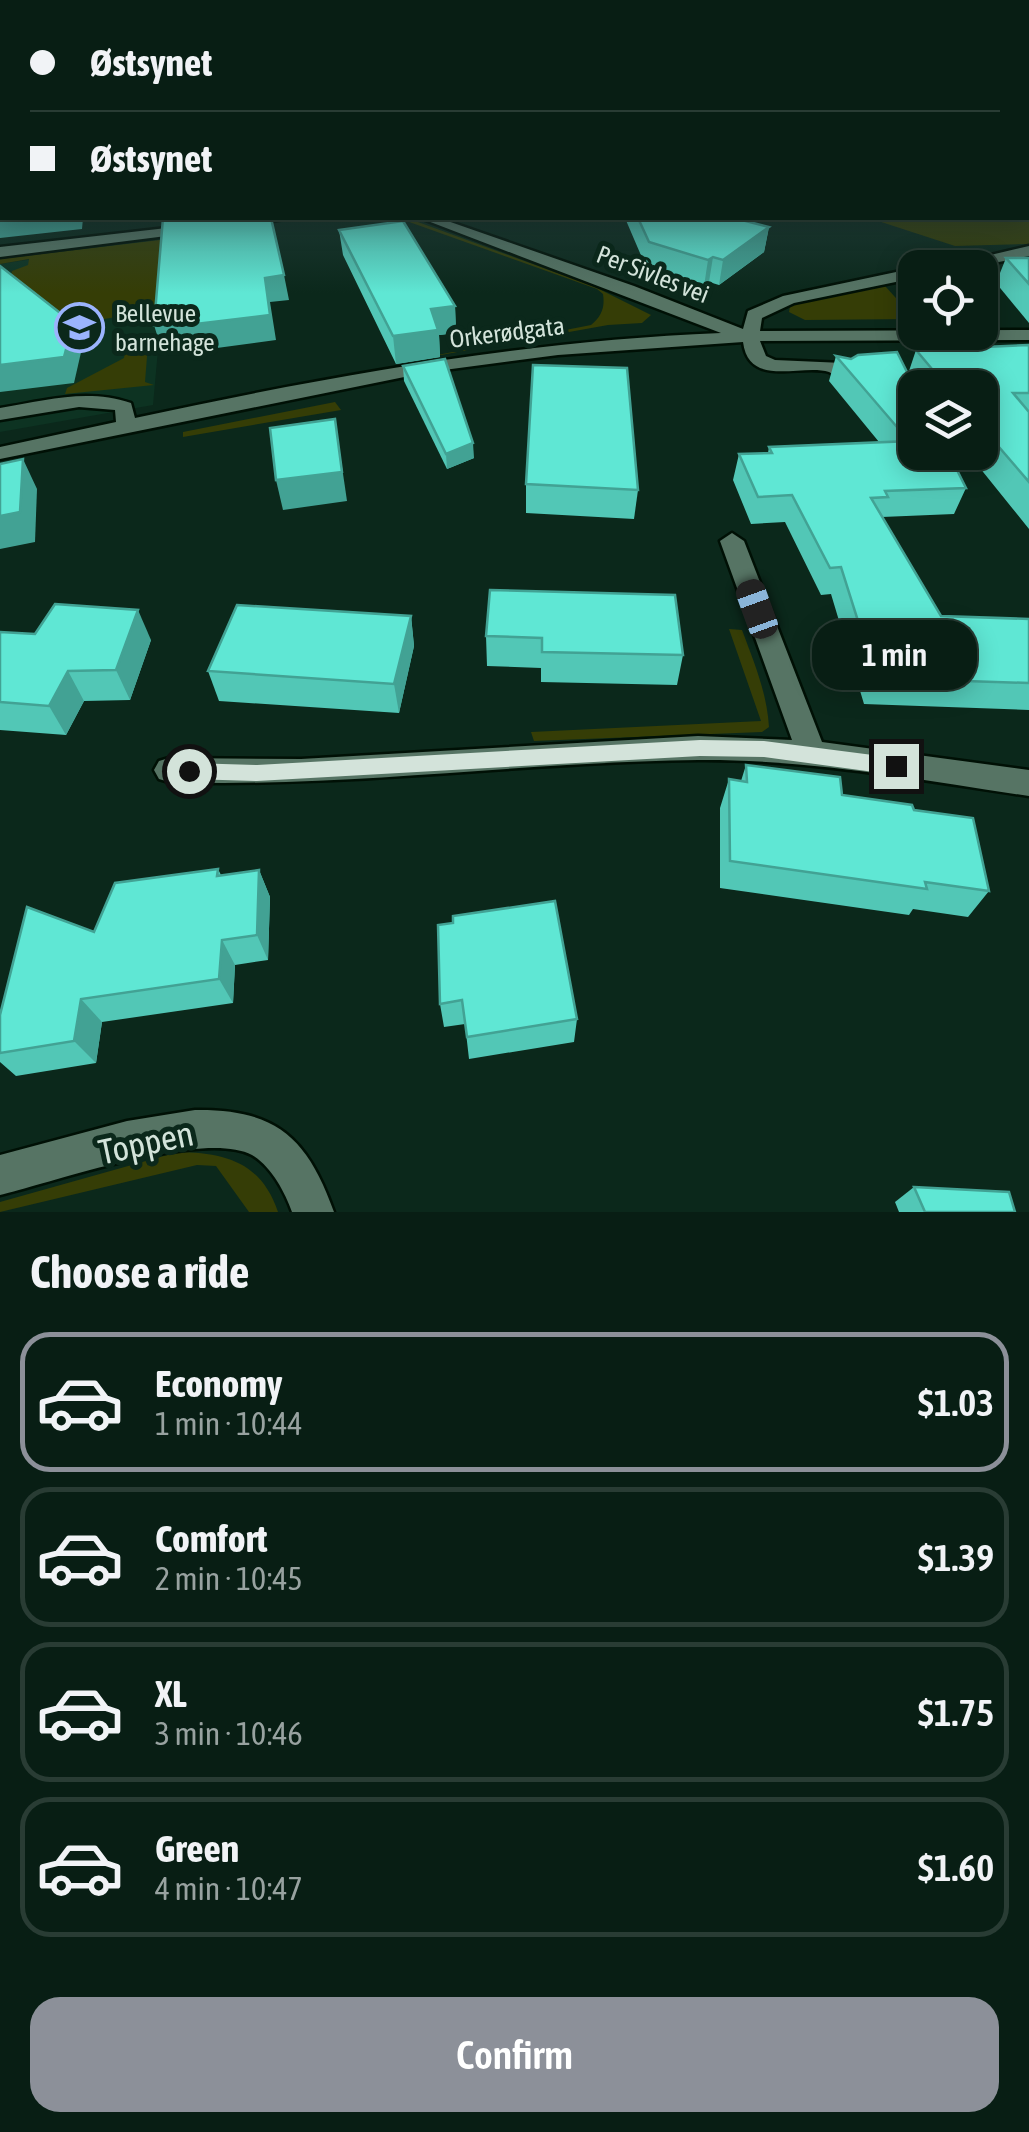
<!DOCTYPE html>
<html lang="en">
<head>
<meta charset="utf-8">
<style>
	body { margin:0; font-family:"Asap Condensed",sans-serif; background:#162b22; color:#f1f3f6; height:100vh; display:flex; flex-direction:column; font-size:38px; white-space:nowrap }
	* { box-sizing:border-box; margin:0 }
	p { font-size:32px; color:#98a2a0 }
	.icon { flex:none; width:55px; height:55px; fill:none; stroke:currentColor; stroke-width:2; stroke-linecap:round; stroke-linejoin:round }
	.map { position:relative; height:1212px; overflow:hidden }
	.drawer { display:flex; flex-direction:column; background:#081e14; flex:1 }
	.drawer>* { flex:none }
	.banner { position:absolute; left:0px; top:0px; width:1030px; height:220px; box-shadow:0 5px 25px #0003,0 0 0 2px #293c34; display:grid; align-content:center; height:220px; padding:0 30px; background:#081e14 }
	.buttons { position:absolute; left:898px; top:250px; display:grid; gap:20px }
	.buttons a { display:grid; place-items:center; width:100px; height:100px; border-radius:20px; background:#081e14; box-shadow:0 5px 25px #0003,0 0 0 2px #293c34; font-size:50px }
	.end { position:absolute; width:45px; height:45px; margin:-22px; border:12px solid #d3e3da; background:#111; box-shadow:0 0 0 5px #111 }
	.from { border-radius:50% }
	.bubble { position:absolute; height:70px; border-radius:30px; background:#081e14; box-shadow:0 5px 25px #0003,0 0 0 2px #293c34; font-size:32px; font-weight:600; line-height:70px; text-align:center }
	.car { position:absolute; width:30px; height:60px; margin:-30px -15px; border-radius:12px; box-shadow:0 0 8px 2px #0007; background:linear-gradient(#222 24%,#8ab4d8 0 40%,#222 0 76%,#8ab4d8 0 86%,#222 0) }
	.banner b { display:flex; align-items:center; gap:35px; height:95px; font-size:38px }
	.banner b+b { border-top:2px solid #293c34 }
	.banner i { width:25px; height:25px; background:#f1f3f6 }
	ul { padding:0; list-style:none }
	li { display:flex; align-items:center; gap:30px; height:140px; margin:0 20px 15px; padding:0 10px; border:5px solid #293c34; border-radius:30px }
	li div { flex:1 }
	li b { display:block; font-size:38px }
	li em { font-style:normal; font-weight:600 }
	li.on { border-color:#8c9099 }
	li>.icon { width:90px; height:90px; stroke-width:1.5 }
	h2 { padding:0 30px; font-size:45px; line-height:120px }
	.cta { display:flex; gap:20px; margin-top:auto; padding:20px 30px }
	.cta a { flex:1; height:115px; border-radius:30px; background:#8c9099; color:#fff; font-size:40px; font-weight:600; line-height:115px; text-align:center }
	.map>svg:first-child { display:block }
</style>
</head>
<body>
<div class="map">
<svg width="1029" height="1212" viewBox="0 0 1029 1212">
	<rect width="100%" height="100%" fill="#0b281b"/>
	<polygon fill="#0d3322" points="168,239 153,405 0,432 0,264"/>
	<g fill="#353d06">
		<polygon points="1029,189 1029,244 955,246 869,218 1028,218"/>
		<path d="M398,218H407L593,286L651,315L642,323L608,325L402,362L591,325C602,316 605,307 603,294L597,289Z"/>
		<polygon points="168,239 160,310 79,323 79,311 26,316 9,287 12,271 28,265 29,259 0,264 0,259"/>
		<polygon points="885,286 915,319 805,320 789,312 790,306 797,303"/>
		<polygon points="148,344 145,382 154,385 65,394 67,388 124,358 125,347"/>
		<polygon points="335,402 341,410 183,437 183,432"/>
		<path d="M729,629L742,630C754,662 767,693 769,727L762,732L534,741L531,732L761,721Z"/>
		<path d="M178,1152C226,1153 261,1162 278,1212H249L216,1166L197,1165L0,1212V1202Z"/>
	</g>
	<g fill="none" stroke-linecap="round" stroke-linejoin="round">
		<defs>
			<g id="minor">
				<polygon points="290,218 238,227 231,223 249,218"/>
				<path d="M420,218H439L634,286L743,329L748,311L783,296L915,268V278L794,303L762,318L760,331L1029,330V340L760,341L766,356L775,360L843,363L851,375L842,381C837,379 834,374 829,372C802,363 749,389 743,342L558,355L429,372L0,459V447L116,422L115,410L79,407L0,420V408C45,401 86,388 131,403L135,418C329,376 522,341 721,333Z"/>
				<polygon points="193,225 198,226 198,232 0,257 0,247"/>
				<polygon points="1029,246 1029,256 968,268 935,268"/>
				<path d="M732,533L744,541L822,742L1029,770V796C919,780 809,759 698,760C521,762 346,788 169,782L159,779L154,770L159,761L169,758L301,759L698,736L792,740L720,541Z"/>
				<path d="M195,1110C276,1109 307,1137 334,1212H292C285,1192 271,1166 252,1155C204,1129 54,1182 0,1195V1155L127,1121Z"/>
			</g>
		</defs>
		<use href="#minor" stroke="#001005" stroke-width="5"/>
		<use href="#minor" fill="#567464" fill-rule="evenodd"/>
	</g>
	<g fill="#52c7b6">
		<polygon points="1028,124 1029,124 1029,197 1028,196"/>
		<polygon points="625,218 734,218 769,227 764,252 719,285 709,282 704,286 646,267"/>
		<polygon points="339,230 455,306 456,333 439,335 440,357 396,364 343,255"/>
		<polygon points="1006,258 1029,258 1029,323 996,283"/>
		<polygon points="1029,345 1029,529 967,452 980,452 980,388 915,388 966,488 954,514 882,517 941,616 1029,619 1029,710 864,704 831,594 821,595 785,522 751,524 733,480 739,454 768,453 769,447 879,442 829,381 836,356 908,374 916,350"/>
		<polygon points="403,366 474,458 447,469 404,381"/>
		<polygon points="526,484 638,490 634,519 526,513"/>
		<polygon points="490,590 683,655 677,685 541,682 541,668 487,666 486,636"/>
		<polygon points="411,616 414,646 399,713 219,701 208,671"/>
		<polygon points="0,632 151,640 130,700 84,701 66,735 0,730"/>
		<polygon points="746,765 842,795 914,810 989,891 968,917 913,909 909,915 720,888 720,808 729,779 741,781"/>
		<polygon points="218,869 221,875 259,870 270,897 268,960 235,965 233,1003 102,1022 96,1063 16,1076 0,1062 0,1015 94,932"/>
		<polygon points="438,925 577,1019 574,1042 469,1059 465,1024 444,1027 440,1004"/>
		<polygon points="914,1187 1015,1212 899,1212 895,1202"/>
	</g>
	<g fill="#42a294">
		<polygon points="0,215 2,215 2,218 83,218 82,229 0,238"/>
		<polygon points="769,227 764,252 719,285 723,260"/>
		<polygon points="713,257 709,282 704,286 708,260"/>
		<polygon points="284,275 289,300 270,302 276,340 187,352 186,348 162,351 154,325 265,278"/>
		<polygon points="455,306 456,333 439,335 440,357 396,364 393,336 431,309"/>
		<polygon points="73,323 82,348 74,383 0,392 0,365"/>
		<polygon points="335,419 347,501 283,510 276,480"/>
		<polygon points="473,443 474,458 447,469 446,454"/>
		<polygon points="23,459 37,489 35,542 0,549 0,516"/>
		<polygon points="138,610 151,640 130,700 116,670"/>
		<polygon points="411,616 414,646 399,713 394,684"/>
		<polygon points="68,671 84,701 66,735 49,706"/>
		<polygon points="259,870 270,897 268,960 257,935"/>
		<polygon points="222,940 235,965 233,1003 219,979"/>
		<polygon points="81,999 102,1022 96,1063 74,1041"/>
	</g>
	<g fill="#5fe7d4" stroke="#42a294" stroke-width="2.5">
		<rect x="0" y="124" width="2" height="91"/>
		<polygon points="1028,124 1029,124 1029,159 1028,157"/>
		<polygon points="163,218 271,218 284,275 265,278 270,315 179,326 180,322 154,325"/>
		<polygon points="638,218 734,218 769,227 723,260 713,257 708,260 649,242"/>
		<polygon points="403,221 455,306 431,309 438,330 393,336 339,230"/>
		<polygon points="1006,258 1029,258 1029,284"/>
		<polygon points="0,266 73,323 64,357 0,365"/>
		<polygon points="1029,345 1029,393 1013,393 1029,412 1029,482 980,425 980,388 948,388 916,350"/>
		<polygon points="897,352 915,388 915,452 948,452 966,488 885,491 888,497 871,498 941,616 1029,619 1029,683 876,678 841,567 830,568 792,495 758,497 739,454 772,453 769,447 909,441 836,356 851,359 858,355"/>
		<polygon points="445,359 473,443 446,454 403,366"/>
		<polygon points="533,365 627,368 638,490 526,484"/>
		<polygon points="335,419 342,472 276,480 270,428"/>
		<polygon points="23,459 20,512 0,516 0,464"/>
		<polygon points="490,590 675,595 683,655 542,652 542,638 486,636"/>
		<polygon points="55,604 138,610 116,670 68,671 49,706 0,702 0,632 35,634"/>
		<polygon points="237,605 411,616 394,684 208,671"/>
		<polygon points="746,765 840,777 842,795 912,805 914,810 973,818 989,891 925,882 927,889 730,861 729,779 747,782"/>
		<polygon points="218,869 217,876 259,870 257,935 222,940 219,979 81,999 74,1041 0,1053 0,1015 27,907 94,932 115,883"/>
		<polygon points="555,901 577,1019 467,1037 462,1000 440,1004 438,925 453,923 453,916"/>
		<polygon points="914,1187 1009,1192 1015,1212 925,1212"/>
	</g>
	<linearGradient id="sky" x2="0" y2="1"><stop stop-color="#06160f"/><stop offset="0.42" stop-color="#2e484a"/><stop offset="1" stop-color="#2e484a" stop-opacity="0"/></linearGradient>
	<rect width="1029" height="293" fill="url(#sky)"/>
	<polygon fill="#d3e3da" points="700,740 764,741 896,758 906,766 896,775 764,757 700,756 257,781 189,779 179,771 189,763 257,765"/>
	<defs>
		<symbol id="school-ring" viewBox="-11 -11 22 22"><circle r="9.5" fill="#0b281b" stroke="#9bb4fd" stroke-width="1.5"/><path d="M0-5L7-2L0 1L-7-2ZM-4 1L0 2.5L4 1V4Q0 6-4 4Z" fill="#9bb4fd"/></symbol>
	</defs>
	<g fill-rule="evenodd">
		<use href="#school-ring" x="52" y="300" width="55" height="55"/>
	</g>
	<g text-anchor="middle" stroke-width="10" stroke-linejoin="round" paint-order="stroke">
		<g font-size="25" fill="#d3e3da" stroke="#0b281b">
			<text transform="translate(653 274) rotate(21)" y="9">Per Sivles vei</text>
			<text transform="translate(507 332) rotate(-7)" y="9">Orkerødgata</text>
		</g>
		<g font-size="25" fill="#d3e3da" stroke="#0b281b" text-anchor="start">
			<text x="115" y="322">Bellevue<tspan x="115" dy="29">barnehage</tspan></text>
		</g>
		<g font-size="35" fill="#d3e3da" stroke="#0b281b">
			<text transform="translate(146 1143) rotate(-12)" y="12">Toppen</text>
		</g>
	</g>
</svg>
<div class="buttons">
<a><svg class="icon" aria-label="locate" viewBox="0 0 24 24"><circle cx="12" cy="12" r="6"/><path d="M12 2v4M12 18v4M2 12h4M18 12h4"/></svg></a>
<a><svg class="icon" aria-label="layers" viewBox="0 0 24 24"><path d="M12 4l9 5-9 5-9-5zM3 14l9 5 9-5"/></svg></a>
</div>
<i class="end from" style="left:189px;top:771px"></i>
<i class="end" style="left:896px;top:766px"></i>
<div class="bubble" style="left:812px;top:620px;width:165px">1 min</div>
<i class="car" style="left:757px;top:609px;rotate:340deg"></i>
<div class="banner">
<b><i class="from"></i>Østsynet</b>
<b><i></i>Østsynet</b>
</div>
</div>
<section class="drawer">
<h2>Choose a ride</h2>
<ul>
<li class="on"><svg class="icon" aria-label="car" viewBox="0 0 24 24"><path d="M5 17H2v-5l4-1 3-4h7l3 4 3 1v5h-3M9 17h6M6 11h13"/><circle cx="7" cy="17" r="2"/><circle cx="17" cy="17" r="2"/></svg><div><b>Economy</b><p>1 min · 10:44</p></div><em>$1.03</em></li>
<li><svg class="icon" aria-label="car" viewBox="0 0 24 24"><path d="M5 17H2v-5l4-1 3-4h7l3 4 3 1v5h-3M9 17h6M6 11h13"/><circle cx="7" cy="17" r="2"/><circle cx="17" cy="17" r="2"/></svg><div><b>Comfort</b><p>2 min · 10:45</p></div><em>$1.39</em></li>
<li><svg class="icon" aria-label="car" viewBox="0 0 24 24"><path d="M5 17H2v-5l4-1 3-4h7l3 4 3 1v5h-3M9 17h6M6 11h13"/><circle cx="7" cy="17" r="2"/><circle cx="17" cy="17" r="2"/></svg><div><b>XL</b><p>3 min · 10:46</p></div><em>$1.75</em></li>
<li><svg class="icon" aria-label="car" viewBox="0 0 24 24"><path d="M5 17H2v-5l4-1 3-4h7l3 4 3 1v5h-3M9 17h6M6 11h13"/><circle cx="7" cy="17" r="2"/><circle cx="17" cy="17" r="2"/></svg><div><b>Green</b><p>4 min · 10:47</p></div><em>$1.60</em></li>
</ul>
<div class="cta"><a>Confirm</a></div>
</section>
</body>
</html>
